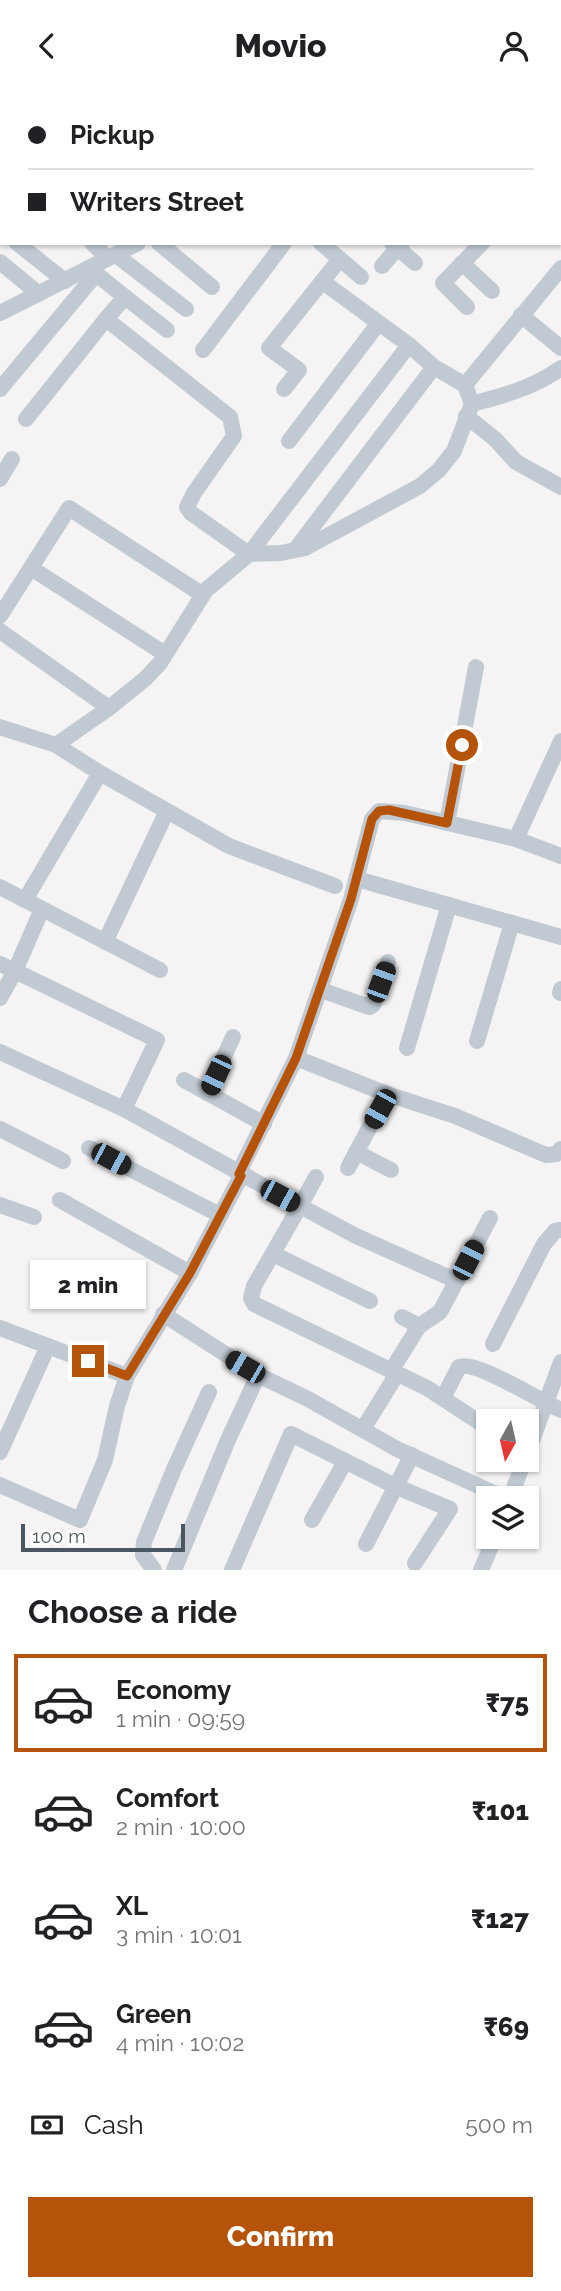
<!DOCTYPE html>
<html lang="en">
<head>
<meta charset="utf-8">
<style>
	body { margin:0; font-family:Raleway,sans-serif; background:#f6f6f6; color:#202124; height:100vh; display:flex; flex-direction:column; font-size:26px; white-space:nowrap }
	* { box-sizing:border-box; margin:0 }
	p { font-size:23px; color:#757577 }
	.icon { flex:none; width:38px; height:38px; fill:none; stroke:currentColor; stroke-width:2; stroke-linecap:round; stroke-linejoin:round }
	.map { position:relative; height:1479px; overflow:hidden }
	.sheet { display:flex; flex-direction:column; background:#fff; flex:1 }
	.sheet>* { flex:none }
	.banner { position:absolute; left:0px; top:0px; width:562px; height:154px; box-shadow:0 2px 5px #0004; display:grid; align-content:center; height:154px; padding:0 28px; background:#fff }
	.needle { width:46px; rotate:188deg }
	.buttons { position:absolute; left:476px; top:1318px; display:grid; gap:14px }
	.buttons a { display:grid; place-items:center; width:63px; height:63px; border-radius:0px; background:#fff; box-shadow:0 2px 5px #0004; font-size:35px }
	.scale { position:absolute; left:21px; bottom:18px; width:164px; box-sizing:border-box; padding-left:7px; border:4px solid #4a5661; border-top:0; font-size:19px; line-height:24px; white-space:nowrap; color:#4a5661; -webkit-text-stroke:5px #fff; paint-order:stroke }
	.end { position:absolute; width:32px; height:32px; margin:-16px; border:9px solid #b45309; background:#fff; box-shadow:0 0 0 4px #fff }
	.from { border-radius:50% }
	.bubble { position:absolute; height:49px; border-radius:0px; background:#fff; box-shadow:0 2px 5px #0004; font-size:23px; font-weight:800; line-height:49px; text-align:center }
	.car { position:absolute; width:21px; height:42px; margin:-21px -10px; border-radius:9px; box-shadow:0 0 5px 2px #0007; background:linear-gradient(#222 24%,#8ab4d8 0 40%,#222 0 76%,#8ab4d8 0 86%,#222 0) }
	.banner b { display:flex; align-items:center; gap:24px; height:66px; font-size:26px }
	.banner b+b { border-top:2px solid #e0e0e0 }
	.banner i { width:18px; height:18px; background:#202124 }
	ul { padding:0; list-style:none }
	li { display:flex; align-items:center; gap:21px; height:98px; margin:0 14px 10px; padding:0 14px; border:4px solid transparent; border-radius:0px }
	li div { flex:1 }
	li b { display:block; font-size:26px }
	li em { font-style:normal; font-weight:800 }
	li.selected { border-color:#b45309 }
	li>.icon { width:63px; height:63px; stroke-width:1.5 }
	h2 { padding:0 28px; font-size:32px; line-height:84px }
	.pay { display:flex; align-items:center; gap:18px; height:77px; padding:0 28px; font-size:26px }
	.pay p { margin-inline-start:auto }
	.action { display:flex; gap:14px; margin-top:auto; padding:14px 28px }
	.action a { flex:1; height:80px; border-radius:0px; background:#b45309; color:#fff; font-size:28px; font-weight:800; line-height:80px; text-align:center }
	header { display:flex; justify-content:space-between; align-items:center; height:91px; padding:0 28px; background:#fff; font-size:32px; font-weight:800 }
	.map>svg:first-child { display:block }
</style>
</head>
<body>
<header><svg class="icon" aria-label="back" viewBox="0 0 24 24"><path d="M15 5l-7 7 7 7"/></svg>Movio<svg class="icon" aria-label="person" viewBox="0 0 24 24"><circle cx="12" cy="8" r="4"/><path d="M4 21q1-7 8-7t8 7"/></svg></header>
<div class="map">
<svg width="561" height="1479" viewBox="0 0 561 1479">
	<rect width="100%" height="100%" fill="#f5f3f3"/>
	<g fill="none" stroke-linecap="round" stroke-linejoin="round">
		<g stroke="#c1cad2" stroke-width="16">
			<polyline points="156,0 159,2"/>
			<polyline points="298,0 300,2"/>
			<polyline points="426,2 429,0"/>
			<polyline points="556,2 558,0"/>
			<polyline points="0,44 2,46"/>
			<polyline points="0,73 2,71"/>
			<polyline points="0,139 2,141"/>
			<polyline points="17,152 65,190"/>
			<polyline points="92,152 108,167"/>
			<polyline points="159,152 212,196"/>
			<polyline points="392,152 415,172"/>
			<polyline points="116,164 186,218"/>
			<polyline points="340,168 361,186"/>
			<polyline points="0,171 39,203"/>
			<polyline points="462,172 492,200"/>
			<polyline points="382,175 402,152"/>
			<polyline points="89,177 138,152"/>
			<polyline points="323,191 409,254"/>
			<polyline points="125,206 167,239"/>
			<polyline points="467,216 443,192 482,152"/>
			<polyline points="0,222 89,177 125,206 106,228 230,326 234,345 194,402 187,416 191,422 249,463 409,254 434,276 465,294 472,313"/>
			<polyline points="521,224 561,257"/>
			<polyline points="203,259 284,152"/>
			<polyline points="465,294 561,177"/>
			<polyline points="0,298 96,183"/>
			<polyline points="284,298 299,279 269,257 340,168 321,152"/>
			<polyline points="466,325 495,348 516,371 561,396"/>
			<polyline points="26,328 106,228"/>
			<polyline points="289,350 378,233"/>
			<polyline points="0,388 12,368"/>
			<polyline points="295,459 434,276"/>
			<polyline points="31,477 165,563"/>
			<polyline points="0,525 69,417 203,504"/>
			<polyline points="0,540 109,617"/>
			<polyline points="0,636 56,654 100,682 229,755 335,795"/>
			<path d="M56,654L109,617L145,588L160,572L206,499L249,463L281,462L305,457L420,395L439,379L454,360L472,313C506,304 532,297 561,277"/>
			<polyline points="447,732 476,576"/>
			<polyline points="516,748 561,650"/>
			<polyline points="357,788 561,846"/>
			<polyline points="0,796 160,879"/>
			<polyline points="25,809 100,682"/>
			<polyline points="42,818 15,880 157,949 124,1018"/>
			<polyline points="105,851 167,720"/>
			<polyline points="0,873 15,880 0,907"/>
			<polyline points="321,899 369,916 373,914 388,871"/>
			<polyline points="560,902 561,898"/>
			<polyline points="477,950 512,832"/>
			<polyline points="407,957 449,814"/>
			<polyline points="0,961 124,1018 300,1115 254,1195 251,1207 254,1213 427,1297 488,1337"/>
			<polyline points="296,967 387,1003 348,1077"/>
			<polyline points="184,989 264,1033"/>
			<polyline points="207,1002 233,946"/>
			<polyline points="387,1003 455,1025 546,1064 556,1063 561,1058"/>
			<polyline points="0,1038 63,1070"/>
			<polyline points="89,1057 220,1124"/>
			<polyline points="356,1061 391,1079"/>
			<polyline points="238,1083 296,967 351,808 372,728 379,720 405,722 516,748 561,765"/>
			<polyline points="316,1086 300,1115 356,1145 457,1190"/>
			<polyline points="60,1109 190,1182"/>
			<polyline points="0,1114 34,1126"/>
			<polyline points="273,1163 370,1210"/>
			<polyline points="163,1223 258,1284 308,1308 397,1358 505,1407"/>
			<polyline points="402,1226 419,1235"/>
			<polyline points="0,1237 127,1285"/>
			<polyline points="493,1253 544,1153 555,1140 561,1139"/>
			<polyline points="391,1280 419,1235 440,1221 490,1127"/>
			<path d="M443,1307L459,1276C475,1268 541,1311 561,1319"/>
			<polyline points="363,1338 397,1283"/>
			<polyline points="0,1361 48,1255"/>
			<polyline points="527,1363 561,1271"/>
			<polyline points="0,1394 80,1429 105,1369 117,1315 127,1285 190,1182 241,1085"/>
			<polyline points="510,1407 525,1368"/>
			<polyline points="312,1429 345,1371"/>
			<polyline points="366,1453 412,1364"/>
			<polyline points="154,1479 143,1464 144,1451 174,1378 209,1301"/>
			<polyline points="174,1479 228,1349 258,1284"/>
			<polyline points="232,1479 291,1343 397,1396 450,1418 415,1472"/>
			<polyline points="481,1479 495,1446"/>
		</g>
	</g>
	<g fill="none" stroke-linecap="round" stroke-linejoin="round">
		<polyline stroke="#b45309" stroke-width="9" points="88,1270 127,1285 190,1182 241,1085 239,1083 296,967 351,808 372,728 379,720 389,719 447,732 462,654"/>
	</g>
</svg>
<div class="buttons">
<a><svg class="needle" viewBox="-14 -14 28 28"><path d="M0-13l5 13h-10z" fill="#e53935"/><path d="M0 13l5-13h-10z" fill="#757577"/></svg></a>
<a><svg class="icon" aria-label="layers" viewBox="0 0 24 24"><path d="M12 4l9 5-9 5-9-5zM3 14l9 5 9-5"/></svg></a>
</div>
<div class="scale">100 m</div>
<i class="end from" style="left:462px;top:654px"></i>
<i class="end" style="left:88px;top:1270px"></i>
<div class="bubble" style="left:30px;top:1169px;width:116px">2 min</div>
<i class="car" style="left:381px;top:891px;rotate:20deg"></i>
<i class="car" style="left:216px;top:984px;rotate:205deg"></i>
<i class="car" style="left:380px;top:1018px;rotate:209deg"></i>
<i class="car" style="left:111px;top:1068px;rotate:118deg"></i>
<i class="car" style="left:280px;top:1105px;rotate:118deg"></i>
<i class="car" style="left:468px;top:1169px;rotate:27deg"></i>
<i class="car" style="left:245px;top:1276px;rotate:300deg"></i>
<div class="banner">
<b><i class="from"></i>Pickup</b>
<b><i></i>Writers Street</b>
</div>
</div>
<section class="sheet">
<h2>Choose a ride</h2>
<ul>
<li class="selected"><svg class="icon" aria-label="car" viewBox="0 0 24 24"><path d="M5 17H2v-5l4-1 3-4h7l3 4 3 1v5h-3M9 17h6M6 11h13"/><circle cx="7" cy="17" r="2"/><circle cx="17" cy="17" r="2"/></svg><div><b>Economy</b><p>1 min · 09:59</p></div><em>₹75</em></li>
<li><svg class="icon" aria-label="car" viewBox="0 0 24 24"><path d="M5 17H2v-5l4-1 3-4h7l3 4 3 1v5h-3M9 17h6M6 11h13"/><circle cx="7" cy="17" r="2"/><circle cx="17" cy="17" r="2"/></svg><div><b>Comfort</b><p>2 min · 10:00</p></div><em>₹101</em></li>
<li><svg class="icon" aria-label="car" viewBox="0 0 24 24"><path d="M5 17H2v-5l4-1 3-4h7l3 4 3 1v5h-3M9 17h6M6 11h13"/><circle cx="7" cy="17" r="2"/><circle cx="17" cy="17" r="2"/></svg><div><b>XL</b><p>3 min · 10:01</p></div><em>₹127</em></li>
<li><svg class="icon" aria-label="car" viewBox="0 0 24 24"><path d="M5 17H2v-5l4-1 3-4h7l3 4 3 1v5h-3M9 17h6M6 11h13"/><circle cx="7" cy="17" r="2"/><circle cx="17" cy="17" r="2"/></svg><div><b>Green</b><p>4 min · 10:02</p></div><em>₹69</em></li>
</ul>
<div class="pay"><svg class="icon" aria-label="cash" viewBox="0 0 24 24"><path d="M3 7h18v10H3z"/><circle cx="12" cy="12" r="2"/></svg>Cash<p>500 m</p></div>
<div class="action"><a>Confirm</a></div>
</section>
</body>
</html>
